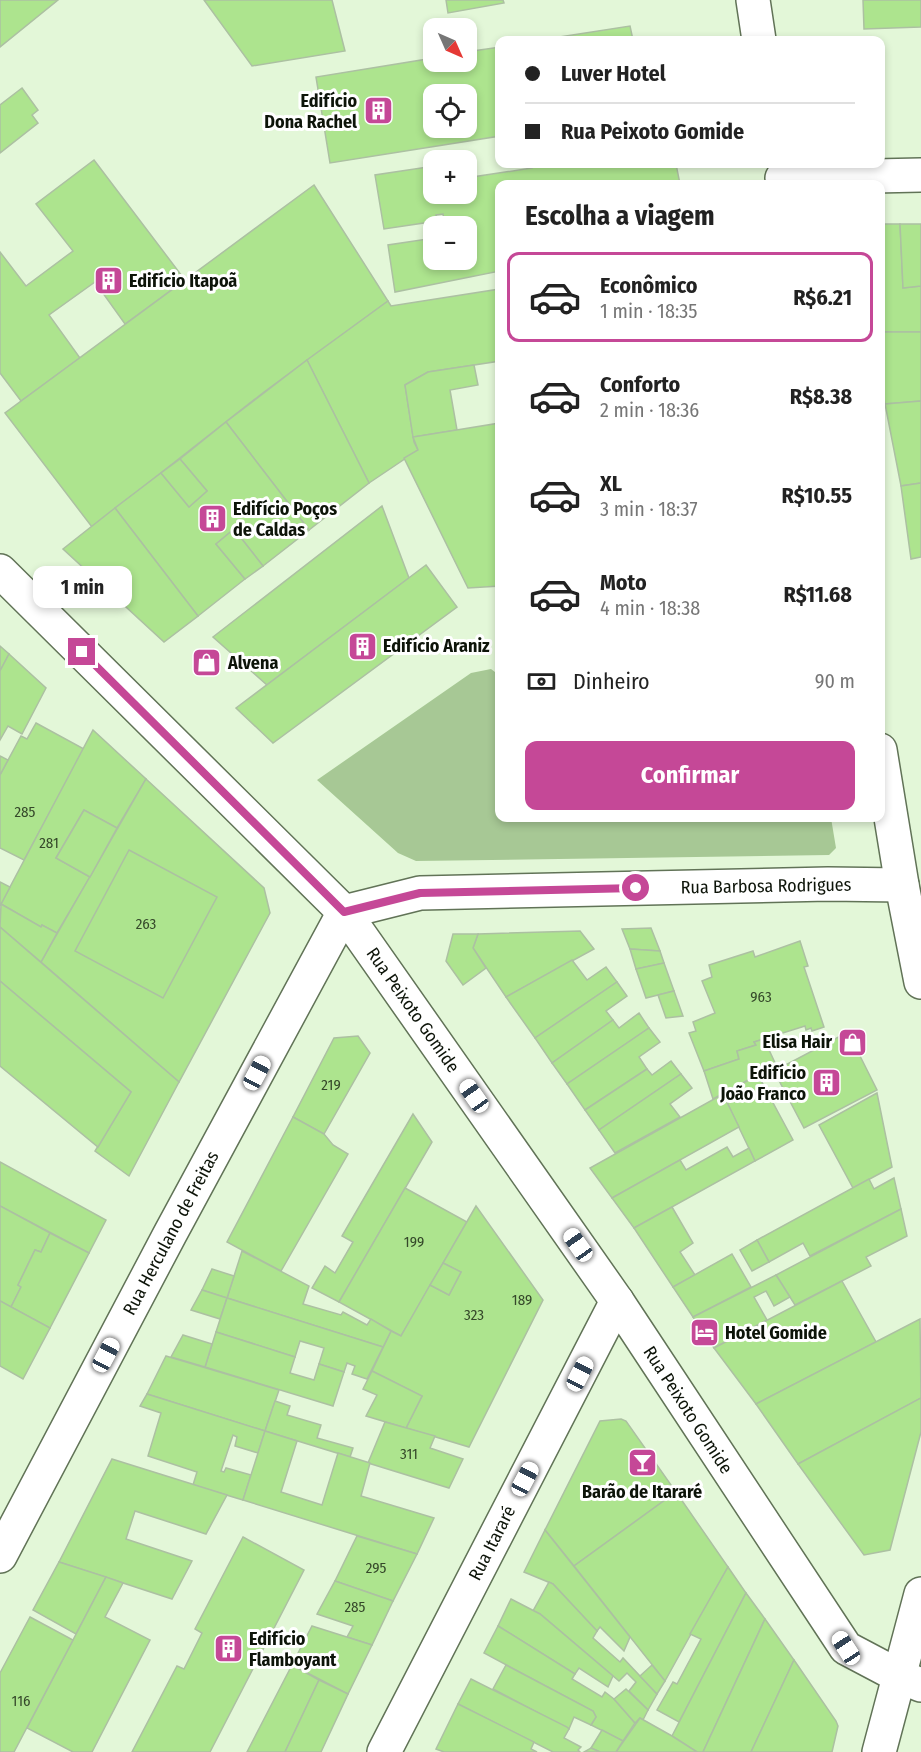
<!DOCTYPE html>
<html lang="pt">
<head>
<meta charset="utf-8">
<style>
	body { margin:0; font-family:"Fira Sans Condensed",sans-serif; background:#f2f2f2; color:#222; height:100vh; display:flex; flex-direction:column; font-size:22px; white-space:nowrap }
	* { box-sizing:border-box; margin:0 }
	p { font-size:20px; color:#767676 }
	.icon { flex:none; width:33px; height:33px; fill:none; stroke:currentColor; stroke-width:2; stroke-linecap:round; stroke-linejoin:round }
	.map { position:relative; flex:1; overflow:hidden }
	.drawer { position:absolute; left:495px; top:180px; width:390px; height:642px; display:flex; flex-direction:column; background:#fff; border-radius:12px; box-shadow:0 3px 9px #0003 }
	.drawer>* { flex:none }
	.top-card { position:absolute; left:495px; top:36px; width:390px; height:132px; border-radius:12px; box-shadow:0 3px 9px #0003; display:grid; align-content:center; height:132px; padding:0 30px; background:#fff }
	.needle { width:39px; rotate:135deg }
	.buttons { position:absolute; left:423px; top:18px; display:grid; gap:12px }
	.buttons a { display:grid; place-items:center; width:54px; height:54px; border-radius:12px; background:#fff; box-shadow:0 3px 9px #0003; font-size:30px }
	.end { position:absolute; width:27px; height:27px; margin:-14px; border:8px solid #c54897; background:#fff; box-shadow:0 0 0 3px #fff }
	.from { border-radius:50% }
	.bubble { position:absolute; height:42px; border-radius:12px; background:#fff; box-shadow:0 3px 9px #0003; font-size:20px; font-weight:700; line-height:42px; text-align:center }
	.car { position:absolute; width:18px; height:36px; margin:-18px -9px; border-radius:8px; box-shadow:0 0 4px 2px #0007; background:linear-gradient(#fff 24%,#345 0 40%,#fff 0 76%,#345 0 86%,#fff 0) }
	.top-card b { display:flex; align-items:center; gap:21px; height:57px; font-size:22px }
	.top-card b+b { border-top:2px solid #e0e0e0 }
	.top-card i { width:15px; height:15px; background:#222 }
	ul { padding:0; list-style:none }
	li { display:flex; align-items:center; gap:18px; height:90px; margin:0 12px 9px; padding:0 18px; border:3px solid transparent; border-radius:12px }
	li div { flex:1 }
	li b { display:block; font-size:22px }
	li em { font-style:normal; font-weight:700 }
	li.active { border-color:#c54897 }
	li>.icon { width:54px; height:54px; stroke-width:1.5 }
	h2 { padding:0 30px; font-size:27px; line-height:72px }
	.pay { display:flex; align-items:center; gap:15px; height:66px; padding:0 30px; font-size:22px }
	.pay p { margin-inline-start:auto }
	.button { display:flex; gap:12px; margin-top:auto; padding:12px 30px }
	.button a { flex:1; height:69px; border-radius:12px; background:#c54897; color:#fff; font-size:24px; font-weight:700; line-height:69px; text-align:center }
	.map>svg:first-child { display:block }
</style>
</head>
<body>
<div class="map">
<svg width="921" height="1752" viewBox="0 0 921 1752">
	<rect width="100%" height="100%" fill="#e3f7d8"/>
	<polygon fill="#a7c895" points="491,669 499,675 500,818 831,818 836,848 829,855 416,861 398,853 317,780 471,673"/>
	<g fill="#ade48e" stroke="#acc0a2" stroke-width="1.5" fill-rule="evenodd">
		<polygon points="0,0 58,0 0,47"/>
		<polygon points="204,0 332,0 345,51 252,66"/>
		<polygon points="446,0 503,0 504,3 448,13"/>
		<polygon points="863,0 921,0 921,27 864,29"/>
		<polygon points="630,26 633,40 540,40"/>
		<path d="M500,47V136L330,163L316,77L434,58V62H466V52ZM434,94H466V128H434Z"/>
		<polygon points="22,88 38,110 32,115 38,123 0,153 0,105"/>
		<polygon points="94,160 185,280 125,324 95,282 49,315 80,358 21,401 0,373 0,252 26,286 73,251 36,204"/>
		<polygon points="531,164 676,164 680,184 500,184 500,271 395,292 388,245 434,238 434,260 466,260 466,226 445,226 443,214 436,215 437,221 384,229 375,175 434,166 434,194 466,194 466,178 532,168"/>
		<polygon points="314,185 388,301 264,392 92,527 5,413"/>
		<polygon points="880,224 900,224 903,288 921,286 921,332 880,332"/>
		<polygon points="900,224 921,224 921,286 903,288"/>
		<polygon points="500,289 500,361 428,372 405,385 414,442 418,450 369,483 307,360 388,301 391,306"/>
		<polygon points="880,332 921,332 921,401 885,404 880,373"/>
		<polygon points="307,360 369,483 309,530 226,422"/>
		<polygon points="474,365 478,385 450,390 457,430 413,437 405,385 428,372"/>
		<polygon points="921,401 921,483 901,486 885,404"/>
		<polygon points="226,422 309,530 263,566 234,529 216,544 245,579 198,616 115,508 161,473 189,507 207,491 180,459"/>
		<polygon points="500,423 500,586 468,588 404,458 418,450 413,437"/>
		<polygon points="180,459 207,491 189,507 161,473"/>
		<polygon points="921,483 921,557 911,559 901,486"/>
		<polygon points="382,506 409,578 267,685 213,637"/>
		<polygon points="115,508 198,616 164,642 63,549"/>
		<polygon points="234,529 263,566 245,579 216,544"/>
		<polygon points="426,565 457,607 273,743 236,708"/>
		<polygon points="0,646 9,654 0,671"/>
		<polygon points="9,654 46,688 22,734 8,726 0,740 0,671"/>
		<polygon points="36,723 84,749 24,860 0,848 0,775 21,736 27,739"/>
		<polygon points="93,730 146,779 117,828 84,810 56,858 90,877 57,933 42,925 41,927 1,904"/>
		<polygon points="0,756 8,760 0,775"/>
		<polygon points="146,779 264,888 270,913 179,1082 41,962"/>
		<polygon points="84,810 117,828 90,877 56,858"/>
		<polygon points="129,850 217,897 163,998 75,951"/>
		<polygon points="0,882 10,887 0,906"/>
		<polygon points="1,904 41,927 42,925 57,933 41,962 0,927"/>
		<polygon points="0,927 179,1082 129,1176 95,1151 131,1092 0,981"/>
		<polygon points="651,928 660,951 630,949 622,929"/>
		<polygon points="580,931 594,949 506,997 473,948 478,934"/>
		<polygon points="453,934 478,934 473,948 486,968 463,985 446,961"/>
		<polygon points="800,941 808,966 804,967 824,1027 812,1031 811,1028 806,1030 805,1026 754,1042 756,1045 737,1051 739,1059 704,1071 689,1033 696,1031 693,1022 715,1013 702,981 712,977 709,965 753,951 755,957"/>
		<polygon points="630,949 660,951 664,963 636,969"/>
		<polygon points="572,960 587,980 606,967 617,982 535,1038 506,997"/>
		<polygon points="664,963 674,991 646,998 636,969"/>
		<polygon points="0,981 131,1092 98,1147 0,1066"/>
		<polygon points="617,982 627,996 606,1011 613,1020 552,1063 535,1038"/>
		<polygon points="674,991 683,1016 666,1018 658,995"/>
		<polygon points="639,1013 649,1028 567,1084 552,1063 613,1020 619,1028"/>
		<polygon points="649,1028 660,1042 639,1057 647,1069 585,1110 567,1084"/>
		<polygon points="848,1032 877,1090 804,1128 774,1071"/>
		<polygon points="358,1036 370,1053 324,1134 293,1117 334,1038"/>
		<polygon points="764,1039 776,1065 713,1099 704,1071 739,1059 737,1051 756,1045 754,1042"/>
		<polygon points="671,1061 681,1074 599,1130 585,1110 647,1069 652,1075"/>
		<polygon points="681,1074 692,1088 670,1104 680,1117 615,1153 599,1130"/>
		<polygon points="758,1075 793,1140 755,1161 723,1094"/>
		<polygon points="877,1093 892,1167 853,1188 819,1125"/>
		<polygon points="723,1094 739,1127 612,1198 590,1168"/>
		<polygon points="413,1114 432,1142 339,1302 312,1288 325,1266 335,1273 353,1242 342,1236"/>
		<polygon points="293,1117 324,1134 333,1145 348,1154 281,1271 227,1242"/>
		<polygon points="727,1147 733,1157 749,1148 755,1161 634,1228 612,1198 680,1160 686,1170"/>
		<polygon points="0,1162 106,1220 89,1253 0,1206"/>
		<polygon points="894,1178 901,1209 810,1256 803,1243 769,1262 757,1240 869,1179 874,1189"/>
		<polygon points="405,1188 467,1222 401,1336 339,1302"/>
		<polygon points="0,1206 50,1233 41,1252 35,1250 18,1285 21,1287 11,1307 0,1301"/>
		<polygon points="476,1206 543,1300 469,1447 406,1428 422,1396 372,1371 391,1331 401,1336 430,1285 449,1295 461,1272 443,1263"/>
		<polygon points="672,1207 693,1243 680,1252 695,1275 673,1287 634,1228"/>
		<polygon points="901,1209 907,1236 866,1257 871,1266 795,1305 776,1275"/>
		<polygon points="50,1233 89,1253 50,1328 11,1307 21,1287 18,1285 35,1250 41,1252"/>
		<polygon points="757,1240 769,1262 752,1271 740,1250"/>
		<polygon points="242,1251 309,1286 303,1304 341,1315 343,1312 367,1325 371,1319 391,1331 383,1347 227,1298"/>
		<polygon points="732,1254 751,1287 693,1317 673,1287"/>
		<polygon points="443,1263 461,1272 449,1295 430,1285"/>
		<polygon points="212,1269 234,1276 227,1298 202,1290"/>
		<polygon points="776,1275 790,1297 774,1306 766,1291 754,1297 767,1320 714,1348 693,1317"/>
		<polygon points="842,1281 876,1342 756,1404 714,1348"/>
		<polygon points="202,1290 227,1298 220,1319 191,1310"/>
		<polygon points="227,1298 383,1347 367,1379 352,1374 355,1366 347,1363 344,1372 319,1364 324,1348 300,1341 295,1357 216,1332"/>
		<polygon points="0,1301 50,1328 23,1379 0,1366"/>
		<polygon points="920,1319 921,1398 798,1464 756,1404"/>
		<polygon points="216,1332 295,1357 290,1373 314,1380 319,1364 344,1372 333,1406 205,1367"/>
		<polygon points="183,1335 212,1344 205,1367 171,1357"/>
		<polygon points="166,1356 279,1390 265,1431 147,1394"/>
		<polygon points="372,1371 422,1396 406,1428 366,1416 377,1395 363,1389"/>
		<polygon points="147,1394 265,1431 258,1453 235,1446 237,1437 233,1435 221,1471 224,1472 226,1468 251,1475 243,1500 193,1485 197,1472 148,1456 161,1413 140,1406"/>
		<polygon points="921,1398 921,1432 890,1550 864,1555 798,1464"/>
		<polygon points="275,1401 290,1406 287,1415 321,1425 317,1438 353,1448 350,1457 265,1431"/>
		<polygon points="621,1419 626,1421 676,1492 574,1566 545,1530 600,1421"/>
		<polygon points="385,1422 435,1436 430,1448 463,1459 449,1488 368,1463"/>
		<polygon points="265,1431 297,1441 281,1492 322,1505 338,1453 370,1463 361,1496 434,1518 417,1554 243,1500"/>
		<polygon points="112,1459 227,1495 206,1534 135,1511 126,1539 192,1561 172,1599 59,1562"/>
		<polygon points="676,1492 728,1567 665,1681 574,1566"/>
		<polygon points="545,1530 630,1637 624,1651 600,1627 597,1631 553,1584 524,1572"/>
		<polygon points="357,1536 417,1554 393,1601 335,1581"/>
		<polygon points="243,1537 304,1570 210,1752 132,1752 177,1666 184,1669 202,1633 195,1629"/>
		<polygon points="59,1562 106,1577 76,1634 33,1610"/>
		<polygon points="728,1567 746,1593 679,1722 657,1710 673,1682 677,1684 701,1639 690,1634"/>
		<polygon points="106,1577 123,1583 105,1617 150,1640 92,1752 73,1752 27,1728"/>
		<polygon points="335,1581 393,1601 372,1645 347,1637 353,1626 317,1614"/>
		<polygon points="549,1582 553,1584 597,1631 593,1638 620,1662 623,1658 657,1694 648,1710 629,1691 636,1682 627,1673 619,1681 540,1614 533,1611"/>
		<polygon points="746,1593 765,1619 703,1752 697,1752 672,1736"/>
		<polygon points="511,1599 540,1614 613,1676 608,1687 579,1668 575,1674 498,1626"/>
		<polygon points="30,1617 73,1640 14,1752 0,1752 0,1673"/>
		<polygon points="765,1619 794,1660 751,1752 703,1752"/>
		<polygon points="312,1626 372,1645 348,1694 292,1665"/>
		<polygon points="498,1626 575,1674 572,1679 602,1697 605,1692 614,1699 635,1723 623,1741 591,1725 596,1717 593,1711 484,1653"/>
		<polygon points="794,1660 836,1721 838,1726 832,1752 751,1752"/>
		<polygon points="292,1665 319,1680 285,1752 247,1752"/>
		<polygon points="506,1665 593,1711 596,1717 591,1725 574,1717 569,1729 493,1689"/>
		<polygon points="652,1665 665,1681 657,1694 640,1676"/>
		<polygon points="471,1679 567,1727 569,1729 564,1738 581,1747 578,1750 580,1752 553,1752 458,1704"/>
		<polygon points="319,1680 348,1694 321,1752 285,1752"/>
		<polygon points="626,1689 648,1710 643,1720 640,1718 635,1723 614,1699"/>
		<polygon points="458,1704 534,1742 531,1749 537,1752 444,1752 436,1749"/>
		<polygon points="640,1718 672,1736 697,1752 616,1752"/>
		<polygon points="602,1730 623,1741 616,1752 600,1752 591,1748"/>
		<polygon points="591,1748 600,1752 584,1752"/>
	</g>
	<g fill="none" stroke-linecap="round" stroke-linejoin="round">
		<defs>
			<g id="minor">
				<polyline points="753,0 759,40"/>
				<polyline points="782,178 921,175"/>
				<polyline points="0,571 344,912 617,1301 846,1648 899,1676 921,1685"/>
				<polyline points="880,750 902,885 921,982"/>
				<polyline points="0,1556 170,1234 344,912 420,893 828,884 902,885"/>
				<polyline points="384,1752 617,1301"/>
				<polyline points="879,1752 921,1594"/>
			</g>
		</defs>
		<use href="#minor" stroke="#617357" stroke-width="36"/>
		<use href="#minor" stroke="#fff" stroke-width="33"/>
	</g>
	<g fill="none" stroke-linecap="round" stroke-linejoin="round">
		<polyline stroke="#c54897" stroke-width="8" points="82,652 344,912 420,893 636,888"/>
	</g>
	<defs>
		<symbol id="building-square" viewBox="-11 -11 22 22"><rect x="-9" y="-9" width="18" height="18" rx="4" fill="#c54897" stroke="#fff"/><path d="M-4-6H4V6H1V3H-1V6H-4ZM-2.5-4.3h1.7v1.8h-1.7ZM.8-4.3h1.7v1.8H.8ZM-2.5-1h1.7V.8h-1.7ZM.8-1h1.7V.8H.8Z" fill="#fff"/></symbol>
		<symbol id="shop-square" viewBox="-11 -11 22 22"><rect x="-9" y="-9" width="18" height="18" rx="4" fill="#c54897" stroke="#fff"/><path d="M-5-2.5h2.3a2.7 3.5 0 0 1 5.4 0H5L5.5 6h-11ZM-1.5-2.5h3a1.5 2.3 0 0 0-3 0Z" fill="#fff"/></symbol>
		<symbol id="hotel-square" viewBox="-11 -11 22 22"><rect x="-9" y="-9" width="18" height="18" rx="4" fill="#c54897" stroke="#fff"/><path d="M-6-4.5h1.5V1H6V5H4.5V3h-9V5H-6ZM-4 0a1.8 1.8 0 1 1 3.6 0ZM.5 0V-2.5h3Q6-2.5 6 0Z" fill="#fff"/></symbol>
		<symbol id="bar-square" viewBox="-11 -11 22 22"><rect x="-9" y="-9" width="18" height="18" rx="4" fill="#c54897" stroke="#fff"/><path d="M-6-5H6L.8 .8V4.5H3.5V6h-7V4.5H-.8V.8Z" fill="#fff"/></symbol>
	</defs>
	<g fill-rule="evenodd">
		<use href="#building-square" x="362" y="94" width="33" height="33"/>
		<use href="#building-square" x="92" y="264" width="33" height="33"/>
		<use href="#building-square" x="196" y="502" width="33" height="33"/>
		<use href="#building-square" x="346" y="630" width="33" height="33"/>
		<use href="#shop-square" x="190" y="646" width="33" height="33"/>
		<use href="#shop-square" x="836" y="1026" width="33" height="33"/>
		<use href="#building-square" x="810" y="1066" width="33" height="33"/>
		<use href="#hotel-square" x="688" y="1316" width="33" height="33"/>
		<use href="#bar-square" x="626" y="1446" width="33" height="33"/>
		<use href="#building-square" x="212" y="1632" width="33" height="33"/>
	</g>
	<g text-anchor="middle" stroke-width="6" stroke-linejoin="round" paint-order="stroke">
		<g font-size="15" fill="#35482a">
			<text x="25" y="817">285</text>
			<text x="49" y="848">281</text>
			<text x="146" y="929">263</text>
			<text x="761" y="1002">963</text>
			<text x="331" y="1090">219</text>
			<text x="414" y="1247">199</text>
			<text x="522" y="1305">189</text>
			<text x="474" y="1320">323</text>
			<text x="409" y="1459">311</text>
			<text x="376" y="1573">295</text>
			<text x="355" y="1612">285</text>
			<text x="21" y="1706">116</text>
		</g>
		<g font-size="18" font-weight="bold" fill="#0d1409" stroke="#fff" text-anchor="start">
			<text x="357" y="107" text-anchor="end">Edifício<tspan x="357" dy="21">Dona Rachel</tspan></text>
			<text x="129" y="287">Edifício Itapoã</text>
			<text x="233" y="515">Edifício Poços<tspan x="233" dy="21">de Caldas</tspan></text>
			<text x="383" y="652">Edifício Araniz</text>
			<text x="228" y="669">Alvena</text>
			<text x="832" y="1048" text-anchor="end">Elisa Hair</text>
			<text x="806" y="1079" text-anchor="end">Edifício<tspan x="806" dy="21">João Franco</tspan></text>
			<text x="725" y="1339">Hotel Gomide</text>
			<text x="642" y="1498" text-anchor="middle">Barão de Itararé</text>
			<text x="249" y="1645">Edifício<tspan x="249" dy="21">Flamboyant</tspan></text>
		</g>
		<g font-size="18" fill="#0d1409" stroke="#fff">
			<text transform="translate(766 886) rotate(-1)" y="6">Rua Barbosa Rodrigues</text>
			<text transform="translate(413 1010) rotate(55)" y="6">Rua Peixoto Gomide</text>
			<text transform="translate(171 1233) rotate(-62)" y="6">Rua Herculano de Freitas</text>
			<text transform="translate(688 1410) rotate(57)" y="6">Rua Peixoto Gomide</text>
			<text transform="translate(492 1543) rotate(-63)" y="6">Rua Itararé</text>
		</g>
	</g>
</svg>
<div class="buttons">
<a><svg class="needle" viewBox="-14 -14 28 28"><path d="M0-13l5 13h-10z" fill="#e53935"/><path d="M0 13l5-13h-10z" fill="#767676"/></svg></a>
<a><svg class="icon" aria-label="locate" viewBox="0 0 24 24"><circle cx="12" cy="12" r="6"/><path d="M12 2v4M12 18v4M2 12h4M18 12h4"/></svg></a>
<a>+</a>
<a>−</a>
</div>
<i class="end from" style="left:636px;top:888px"></i>
<i class="end" style="left:82px;top:652px"></i>
<div class="bubble" style="left:33px;top:566px;width:99px">1 min</div>
<i class="car" style="left:257px;top:1073px;rotate:28deg"></i>
<i class="car" style="left:474px;top:1096px;rotate:325deg"></i>
<i class="car" style="left:578px;top:1245px;rotate:325deg"></i>
<i class="car" style="left:106px;top:1355px;rotate:28deg"></i>
<i class="car" style="left:580px;top:1374px;rotate:27deg"></i>
<i class="car" style="left:525px;top:1479px;rotate:28deg"></i>
<i class="car" style="left:846px;top:1648px;rotate:327deg"></i>
<div class="top-card">
<b><i class="from"></i>Luver Hotel</b>
<b><i></i>Rua Peixoto Gomide</b>
</div>
<section class="drawer">
<h2>Escolha a viagem</h2>
<ul>
<li class="active"><svg class="icon" aria-label="car" viewBox="0 0 24 24"><path d="M5 17H2v-5l4-1 3-4h7l3 4 3 1v5h-3M9 17h6M6 11h13"/><circle cx="7" cy="17" r="2"/><circle cx="17" cy="17" r="2"/></svg><div><b>Econômico</b><p>1 min · 18:35</p></div><em>R$6.21</em></li>
<li><svg class="icon" aria-label="car" viewBox="0 0 24 24"><path d="M5 17H2v-5l4-1 3-4h7l3 4 3 1v5h-3M9 17h6M6 11h13"/><circle cx="7" cy="17" r="2"/><circle cx="17" cy="17" r="2"/></svg><div><b>Conforto</b><p>2 min · 18:36</p></div><em>R$8.38</em></li>
<li><svg class="icon" aria-label="car" viewBox="0 0 24 24"><path d="M5 17H2v-5l4-1 3-4h7l3 4 3 1v5h-3M9 17h6M6 11h13"/><circle cx="7" cy="17" r="2"/><circle cx="17" cy="17" r="2"/></svg><div><b>XL</b><p>3 min · 18:37</p></div><em>R$10.55</em></li>
<li><svg class="icon" aria-label="car" viewBox="0 0 24 24"><path d="M5 17H2v-5l4-1 3-4h7l3 4 3 1v5h-3M9 17h6M6 11h13"/><circle cx="7" cy="17" r="2"/><circle cx="17" cy="17" r="2"/></svg><div><b>Moto</b><p>4 min · 18:38</p></div><em>R$11.68</em></li>
</ul>
<div class="pay"><svg class="icon" aria-label="cash" viewBox="0 0 24 24"><path d="M3 7h18v10H3z"/><circle cx="12" cy="12" r="2"/></svg>Dinheiro<p>90 m</p></div>
<div class="button"><a>Confirmar</a></div>
</section>
</div>
</body>
</html>
